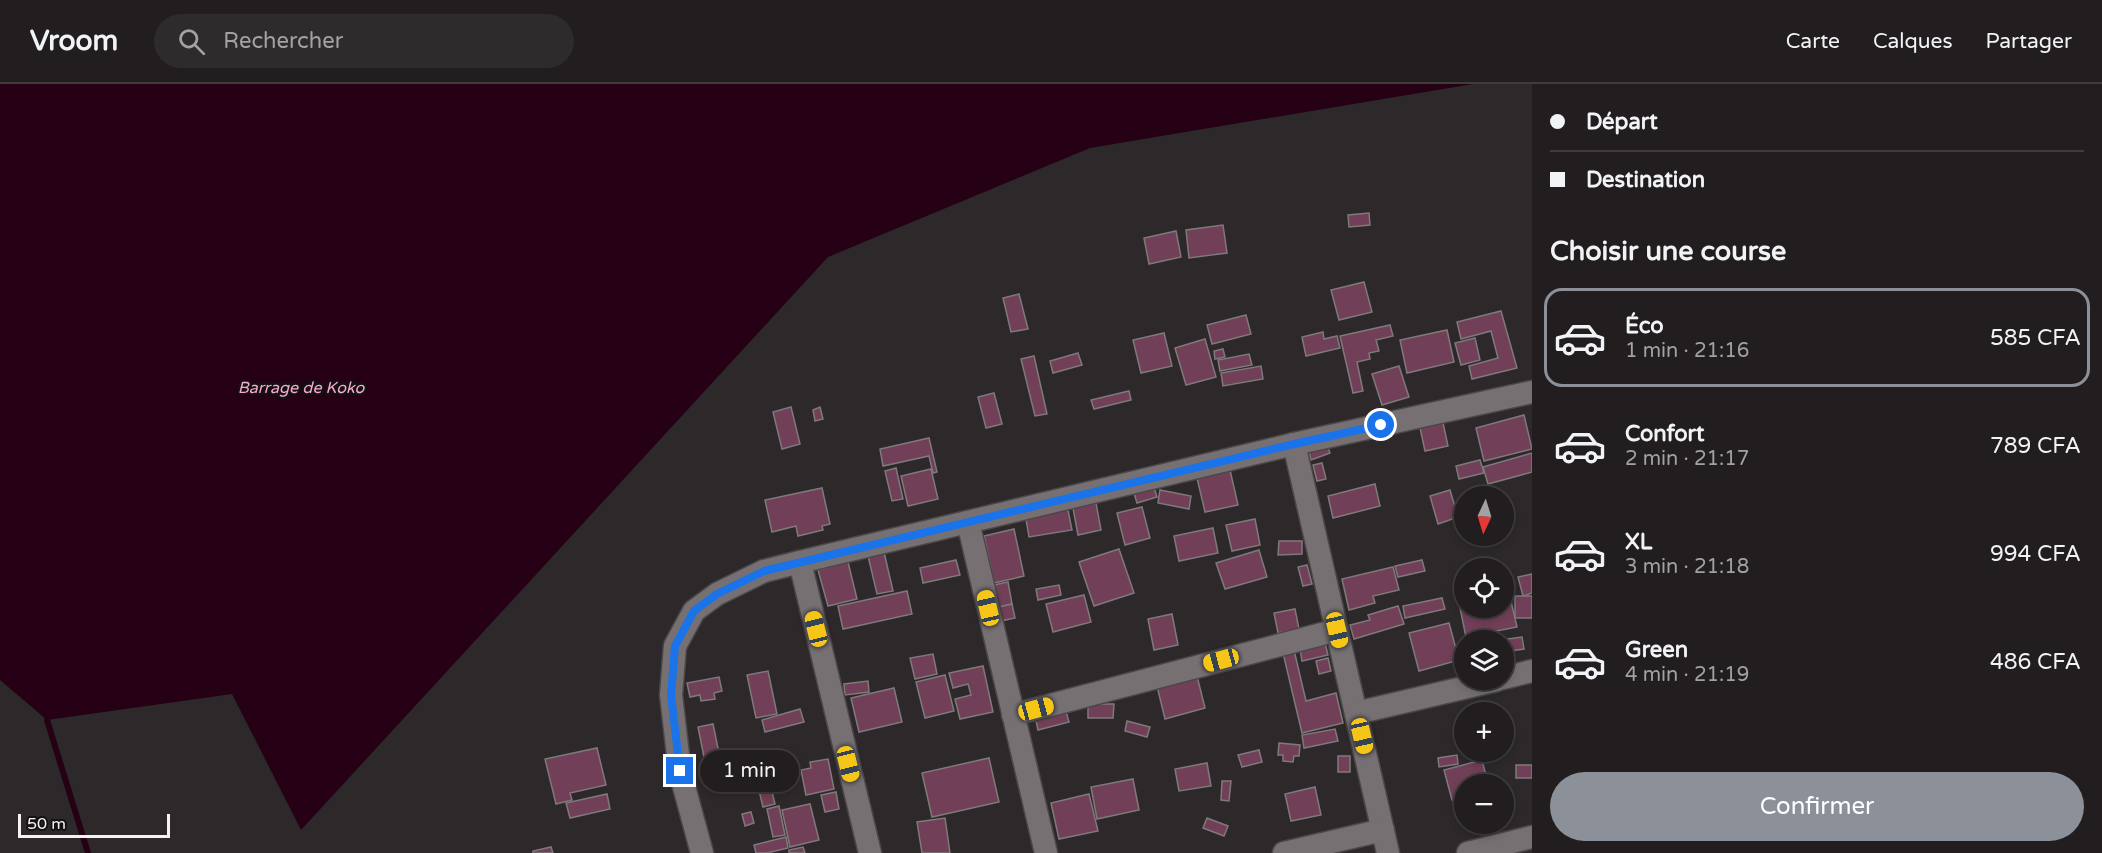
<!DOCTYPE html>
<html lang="fr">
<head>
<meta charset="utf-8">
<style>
	body { margin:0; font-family:"Varela Round",sans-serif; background:#2e2b2d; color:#f1f3f6; height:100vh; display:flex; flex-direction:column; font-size:22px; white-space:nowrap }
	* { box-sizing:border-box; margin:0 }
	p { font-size:20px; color:#a2a2a5 }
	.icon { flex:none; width:33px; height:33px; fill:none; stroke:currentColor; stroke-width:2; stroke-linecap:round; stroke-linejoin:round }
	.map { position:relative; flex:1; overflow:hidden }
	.side { display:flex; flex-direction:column; background:#221e20; width:570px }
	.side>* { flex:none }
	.hud { display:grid; align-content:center; height:132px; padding:0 18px; background:#221e20 }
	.needle { width:39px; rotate:184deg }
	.controls { position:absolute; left:1454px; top:402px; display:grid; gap:12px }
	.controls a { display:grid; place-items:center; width:60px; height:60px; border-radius:50%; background:#221e20; box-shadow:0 3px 9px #0003,0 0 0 2px #3f3c3e; font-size:30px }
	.scale { position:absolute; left:18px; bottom:15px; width:152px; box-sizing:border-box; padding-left:6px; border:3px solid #f6f2f4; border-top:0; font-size:16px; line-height:21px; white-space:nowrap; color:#f6f2f4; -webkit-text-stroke:4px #141112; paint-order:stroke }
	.end { position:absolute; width:27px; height:27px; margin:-14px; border:8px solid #1a73e8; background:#fff; box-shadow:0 0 0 3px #fff }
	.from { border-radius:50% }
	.bubble { position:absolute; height:42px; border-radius:21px; background:#221e20; box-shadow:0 3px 9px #0003,0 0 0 2px #3f3c3e; font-size:20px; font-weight:600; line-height:42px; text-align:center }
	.car { position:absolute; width:18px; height:36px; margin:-18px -9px; border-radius:8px; box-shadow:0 0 4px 2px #0007; background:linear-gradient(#f5c518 24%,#345 0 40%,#f5c518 0 76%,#345 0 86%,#f5c518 0) }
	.hud b { display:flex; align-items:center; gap:21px; height:57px; font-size:22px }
	.hud b+b { border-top:2px solid #3f3c3e }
	.hud i { width:15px; height:15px; background:#f1f3f6 }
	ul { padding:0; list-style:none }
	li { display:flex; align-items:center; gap:18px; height:99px; margin:0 12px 9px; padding:0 6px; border:3px solid transparent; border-radius:18px }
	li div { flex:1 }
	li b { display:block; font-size:22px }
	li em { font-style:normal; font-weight:600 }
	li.current { border-color:#8c9099 }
	li>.icon { width:54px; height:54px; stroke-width:1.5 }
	h2 { padding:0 18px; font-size:27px; line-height:72px }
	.cta { display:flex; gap:12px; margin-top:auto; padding:12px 18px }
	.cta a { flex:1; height:69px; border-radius:36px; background:#8c9099; color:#fff; font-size:24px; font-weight:600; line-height:69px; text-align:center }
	header { display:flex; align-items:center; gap:36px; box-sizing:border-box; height:84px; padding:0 30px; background:#221e20; border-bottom:2px solid #3f3c3e }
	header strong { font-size:28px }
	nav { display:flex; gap:33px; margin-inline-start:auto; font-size:21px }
	.search { width:420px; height:54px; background:#2e2b2d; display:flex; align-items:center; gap:15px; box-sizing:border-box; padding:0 21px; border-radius:33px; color:#a2a2a5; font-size:22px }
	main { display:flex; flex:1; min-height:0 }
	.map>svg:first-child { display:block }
</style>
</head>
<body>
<header>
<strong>Vroom</strong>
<div class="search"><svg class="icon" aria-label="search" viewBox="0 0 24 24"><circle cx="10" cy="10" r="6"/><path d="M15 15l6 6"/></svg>Rechercher</div>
<nav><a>Carte</a><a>Calques</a><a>Partager</a></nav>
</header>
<main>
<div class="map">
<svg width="1532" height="769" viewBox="0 0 1532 769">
	<rect width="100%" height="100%" fill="#2d282a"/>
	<polygon fill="#260015" points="0,0 1473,0 1090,64 828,173 301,746 232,610 47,636 0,596"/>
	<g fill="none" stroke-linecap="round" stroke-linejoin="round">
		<polyline stroke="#260015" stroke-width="6" points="47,636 88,769"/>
	</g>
	<g fill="#713f58" stroke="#7f797b" stroke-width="1.5">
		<polygon points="1369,129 1370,141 1349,143 1348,131"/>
		<polygon points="1223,141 1227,169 1189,174 1186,146"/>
		<polygon points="1176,147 1181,173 1149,180 1144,154"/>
		<polygon points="1364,198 1372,228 1339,236 1331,206"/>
		<polygon points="1019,210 1028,245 1011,248 1003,214"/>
		<polygon points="1501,227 1517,284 1472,295 1469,282 1498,274 1491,247 1461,255 1457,238"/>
		<polygon points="1246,231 1251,250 1212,260 1207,241"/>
		<polygon points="1390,241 1393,252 1376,256 1379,267 1369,269 1370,275 1357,278 1363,307 1353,309 1340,252"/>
		<polygon points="1447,246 1454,278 1407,289 1400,256"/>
		<polygon points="1323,248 1324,255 1337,252 1340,264 1306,272 1302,253"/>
		<polygon points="1164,249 1172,282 1141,289 1133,256"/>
		<polygon points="1475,254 1480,276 1461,281 1455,259"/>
		<polygon points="1205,255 1216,293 1186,301 1175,264"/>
		<polygon points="1223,265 1225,273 1215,275 1214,267"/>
		<polygon points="1078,269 1082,281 1053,289 1050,277"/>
		<polygon points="1249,270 1252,281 1220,287 1218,276"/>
		<polygon points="1034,272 1047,330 1035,332 1021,275"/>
		<polygon points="1261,282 1263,295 1223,302 1221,289"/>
		<polygon points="1399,282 1409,313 1382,321 1372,290"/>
		<polygon points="1129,307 1131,316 1094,325 1091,316"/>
		<polygon points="994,309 1002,340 986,344 978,313"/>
		<polygon points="791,323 800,360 782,365 773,328"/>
		<polygon points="820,323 823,335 815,337 813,326"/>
		<polygon points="1524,331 1532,365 1484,377 1476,344"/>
		<polygon points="1442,334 1448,362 1425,367 1419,339"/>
		<polygon points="929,354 937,388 933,389 929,372 883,382 880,365"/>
		<polygon points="1326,358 1330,369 1311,376 1308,365"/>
		<polygon points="1532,369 1532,388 1488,400 1483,383"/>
		<polygon points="1480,376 1484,389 1459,395 1456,382"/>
		<polygon points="1322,379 1326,395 1317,397 1313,381"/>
		<polygon points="896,384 903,415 892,417 885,387"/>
		<polygon points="931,385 938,415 908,422 901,392"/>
		<polygon points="1230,386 1238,421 1205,428 1197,394"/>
		<polygon points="1153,400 1157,413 1137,419 1133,406"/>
		<polygon points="1375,400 1380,422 1333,434 1328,412"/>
		<polygon points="822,404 830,440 822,442 823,446 798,452 796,442 772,448 765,416"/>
		<polygon points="1160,406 1191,412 1189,425 1158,419"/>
		<polygon points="1450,406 1458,433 1438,440 1430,412"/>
		<polygon points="1096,419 1101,446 1078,451 1073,424"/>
		<polygon points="1067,421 1072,446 1029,453 1025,429"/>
		<polygon points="1142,423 1150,454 1125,461 1117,429"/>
		<polygon points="1255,435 1260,461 1232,467 1226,441"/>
		<polygon points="1213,444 1218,469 1179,477 1174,452"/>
		<polygon points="1014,445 1024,492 994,499 984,452"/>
		<polygon points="1279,457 1302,457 1302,470 1278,471"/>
		<polygon points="1119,465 1134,509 1094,522 1079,478"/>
		<polygon points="1259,466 1267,493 1225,505 1216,479"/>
		<polygon points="884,468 893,507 877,510 868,472"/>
		<polygon points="956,476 960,491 923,499 920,484"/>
		<polygon points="1422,476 1425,487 1398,493 1395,482"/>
		<polygon points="848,478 857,515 828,522 818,486"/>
		<polygon points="1307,481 1312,500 1303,502 1298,483"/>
		<polygon points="1393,483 1399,506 1373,512 1375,519 1349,526 1342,495"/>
		<polygon points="1532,490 1532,509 1523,512 1518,493"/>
		<polygon points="1008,498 1012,520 999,523 994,501"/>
		<polygon points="1059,501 1061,511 1038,516 1036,505"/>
		<polygon points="907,507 912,530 843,545 838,522"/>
		<polygon points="1084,511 1091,538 1053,548 1046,520"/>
		<rect x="1515" y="512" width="17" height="22"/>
		<polygon points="1510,513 1517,543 1466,553 1460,524 1503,524 1503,515"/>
		<polygon points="1442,514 1445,525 1405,534 1403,522"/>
		<polygon points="1012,520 1015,534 1001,537 999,523"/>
		<polygon points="1398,522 1404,540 1354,555 1350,541 1370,536 1368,531"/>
		<polygon points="1295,525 1299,545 1278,549 1274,529"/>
		<polygon points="1172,530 1178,561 1154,566 1148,535"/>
		<polygon points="1449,539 1459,576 1419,587 1409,549"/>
		<polygon points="1522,553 1524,565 1503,568 1503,556 1500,556"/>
		<polygon points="1325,559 1328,571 1302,577 1300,565"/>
		<polygon points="1294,566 1306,617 1336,609 1343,639 1302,649 1283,569"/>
		<polygon points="933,570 937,590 915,595 910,574"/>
		<polygon points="1328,574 1331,587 1319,590 1316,577"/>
		<polygon points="983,582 993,628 960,635 955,615 971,611 968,600 953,604 949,589"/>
		<polygon points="768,587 777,630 756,634 747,591"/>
		<polygon points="945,591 954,627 925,634 916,598"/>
		<polygon points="1197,592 1205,624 1165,635 1157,602"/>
		<polygon points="719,593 722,607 714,609 715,615 701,617 700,611 690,613 687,599"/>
		<polygon points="868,597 869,608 845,611 844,600"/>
		<polygon points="894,604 902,638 859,648 851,614"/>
		<polygon points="1088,620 1114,620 1113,634 1088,634"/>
		<polygon points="1498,623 1499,628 1485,628 1485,625"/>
		<polygon points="1065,624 1069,638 1038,646 1035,632"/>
		<polygon points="800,625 804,638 765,648 762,636"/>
		<polygon points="1127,637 1150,643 1147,653 1125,647"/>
		<polygon points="713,640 720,674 705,678 698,643"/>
		<polygon points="1335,645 1338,657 1304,664 1302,651"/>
		<polygon points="1279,659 1300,661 1299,672 1294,672 1293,678 1283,677 1283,671 1278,671"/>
		<polygon points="597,664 606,701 570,709 572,716 556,720 545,675"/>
		<polygon points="1259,666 1262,678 1242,683 1238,671"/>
		<polygon points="1457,671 1458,680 1439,683 1438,674"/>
		<rect x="1338" y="672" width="12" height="16"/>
		<polygon points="989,674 999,718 932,733 922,689"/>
		<polygon points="828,675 834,705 806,711 801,686 811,684 810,678"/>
		<polygon points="1482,676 1488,700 1464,700 1464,712 1452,716 1444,686"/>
		<polygon points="765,679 775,720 763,723 753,682"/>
		<polygon points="1207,679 1211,702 1179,707 1175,685"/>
		<rect x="1516" y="681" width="16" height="13"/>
		<polygon points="1133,695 1139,726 1097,735 1091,703"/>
		<polygon points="1222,697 1231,697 1229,717 1221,716"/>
		<polygon points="1315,703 1321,731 1291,737 1285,710"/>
		<polygon points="836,708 839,725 825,728 821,711"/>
		<polygon points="607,710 610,725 570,734 566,719"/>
		<polygon points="1089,710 1098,747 1059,755 1051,719"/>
		<polygon points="810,720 819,756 790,763 782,726"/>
		<polygon points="779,722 785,751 773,753 767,725"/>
		<polygon points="751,728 754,739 745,742 742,730"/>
		<polygon points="945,734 950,769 922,769 917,738"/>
		<polygon points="1207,734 1228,742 1224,752 1203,744"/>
		<polygon points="786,753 788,764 767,769 756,769 754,761"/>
		<polygon points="551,763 553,769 533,769 533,767"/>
		<polygon points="803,763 805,769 789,769 789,766"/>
	</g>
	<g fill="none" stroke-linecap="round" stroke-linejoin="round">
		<defs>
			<g id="street">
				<polyline points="1294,360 1388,769"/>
				<polyline points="968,438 1046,769"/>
				<polyline points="1503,594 1532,587"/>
				<polyline points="1356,629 1497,596"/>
				<polyline points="1013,631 1337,546"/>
				<polyline points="702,769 680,688 671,611 675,562 694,527 717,510 764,487 800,478"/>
				<polyline points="870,769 800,478 1294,360 1532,308"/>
				<polyline points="1284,769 1383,746"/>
				<polyline points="1468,769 1532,753"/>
			</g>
		</defs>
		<use href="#street" stroke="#4b4749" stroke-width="25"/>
		<use href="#street" stroke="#767072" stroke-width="22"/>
	</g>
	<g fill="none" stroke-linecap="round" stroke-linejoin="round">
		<polyline stroke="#1a73e8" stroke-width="8" points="680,687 671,611 675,562 694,527 717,510 764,487 1294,360 1381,341"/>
	</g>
	<g text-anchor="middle" stroke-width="5" stroke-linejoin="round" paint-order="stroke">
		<g font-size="16" font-style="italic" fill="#fca9d0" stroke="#141112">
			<text x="301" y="309">Barrage de Koko</text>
		</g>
	</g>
</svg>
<div class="controls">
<a><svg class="needle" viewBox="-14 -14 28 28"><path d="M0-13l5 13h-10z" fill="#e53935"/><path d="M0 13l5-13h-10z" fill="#a2a2a5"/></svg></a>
<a><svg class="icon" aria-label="locate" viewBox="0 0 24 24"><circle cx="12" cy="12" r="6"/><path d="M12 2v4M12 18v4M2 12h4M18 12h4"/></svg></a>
<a><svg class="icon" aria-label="layers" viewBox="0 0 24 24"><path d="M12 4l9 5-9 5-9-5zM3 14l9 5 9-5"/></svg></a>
<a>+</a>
<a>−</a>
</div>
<div class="scale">50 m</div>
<i class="end from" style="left:1381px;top:341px"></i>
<i class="end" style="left:680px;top:687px"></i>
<div class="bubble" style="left:700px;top:666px;width:99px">1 min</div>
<i class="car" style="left:988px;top:524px;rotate:347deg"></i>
<i class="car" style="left:816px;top:545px;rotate:346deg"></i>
<i class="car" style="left:1337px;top:546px;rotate:167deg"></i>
<i class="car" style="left:1221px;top:576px;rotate:255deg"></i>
<i class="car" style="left:1036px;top:625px;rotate:75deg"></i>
<i class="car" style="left:1362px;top:652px;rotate:167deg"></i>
<i class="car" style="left:848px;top:680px;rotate:166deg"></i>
</div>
<section class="side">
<div class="hud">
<b><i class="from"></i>Départ</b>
<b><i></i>Destination</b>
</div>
<h2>Choisir une course</h2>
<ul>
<li class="current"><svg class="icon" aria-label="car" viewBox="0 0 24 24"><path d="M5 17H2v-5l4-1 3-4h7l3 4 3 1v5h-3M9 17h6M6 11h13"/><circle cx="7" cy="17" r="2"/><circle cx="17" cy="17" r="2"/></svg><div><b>Éco</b><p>1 min · 21:16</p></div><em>585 CFA</em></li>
<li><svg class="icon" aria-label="car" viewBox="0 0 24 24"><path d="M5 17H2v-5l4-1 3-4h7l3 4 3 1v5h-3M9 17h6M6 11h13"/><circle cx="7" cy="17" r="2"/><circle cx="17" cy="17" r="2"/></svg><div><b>Confort</b><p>2 min · 21:17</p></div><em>789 CFA</em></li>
<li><svg class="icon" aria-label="car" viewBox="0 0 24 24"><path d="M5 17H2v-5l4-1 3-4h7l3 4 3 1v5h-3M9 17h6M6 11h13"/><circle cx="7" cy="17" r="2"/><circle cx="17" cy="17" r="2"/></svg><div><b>XL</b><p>3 min · 21:18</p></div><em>994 CFA</em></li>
<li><svg class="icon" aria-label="car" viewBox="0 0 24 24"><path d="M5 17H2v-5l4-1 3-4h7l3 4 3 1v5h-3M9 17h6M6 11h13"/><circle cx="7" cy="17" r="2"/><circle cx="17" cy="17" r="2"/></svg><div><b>Green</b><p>4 min · 21:19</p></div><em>486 CFA</em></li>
</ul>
<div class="cta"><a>Confirmer</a></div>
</section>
</main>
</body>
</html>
